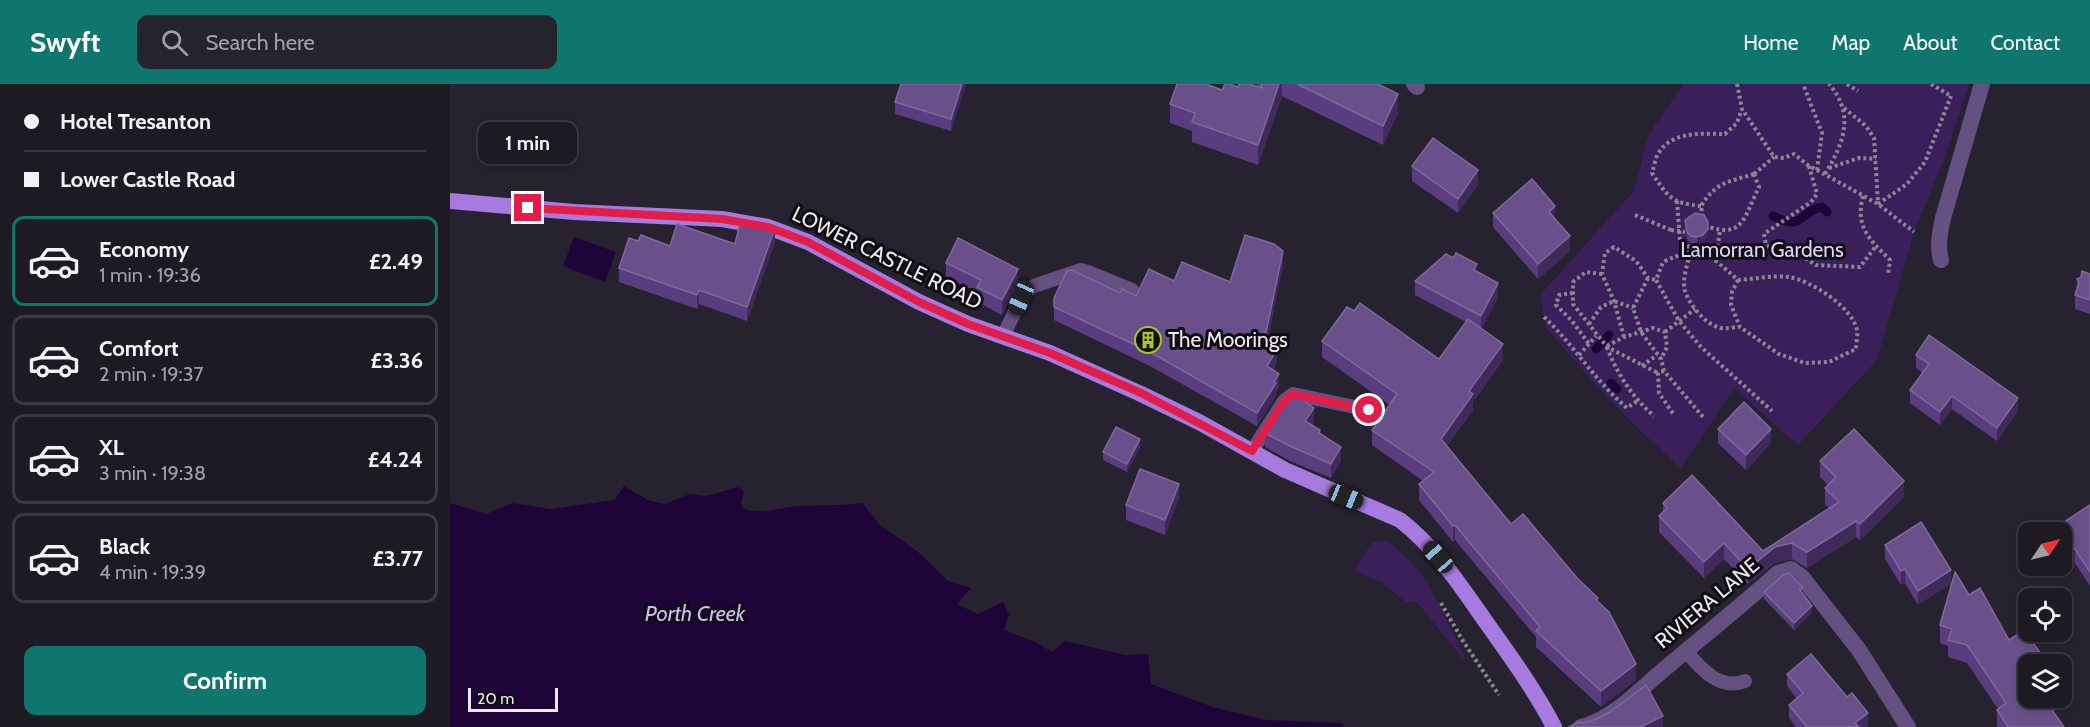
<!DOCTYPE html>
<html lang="en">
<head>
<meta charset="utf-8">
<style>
	body { margin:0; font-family:Cabin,sans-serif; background:#25232b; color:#f1f3f6; height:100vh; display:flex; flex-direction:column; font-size:22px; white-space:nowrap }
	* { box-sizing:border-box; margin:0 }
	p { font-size:20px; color:#a0a1a6 }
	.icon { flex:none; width:33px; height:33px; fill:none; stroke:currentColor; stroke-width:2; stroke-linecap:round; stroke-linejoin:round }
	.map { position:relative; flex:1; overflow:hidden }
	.drawer { display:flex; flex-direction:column; background:#1d1a23; width:450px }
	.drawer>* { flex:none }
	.banner { display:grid; align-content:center; height:132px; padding:0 24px; background:#1d1a23 }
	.needle { width:39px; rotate:55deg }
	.buttons { position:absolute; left:1568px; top:438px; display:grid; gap:12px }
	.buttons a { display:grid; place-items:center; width:54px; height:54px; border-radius:12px; background:#1d1a23; box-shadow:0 3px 9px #0003,0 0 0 2px #3b3841; font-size:30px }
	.scale { position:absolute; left:18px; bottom:15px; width:90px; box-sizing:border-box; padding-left:6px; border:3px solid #edeaf3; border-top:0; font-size:16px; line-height:21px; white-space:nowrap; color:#edeaf3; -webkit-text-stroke:4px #0f0c12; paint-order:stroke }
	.end { position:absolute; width:27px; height:27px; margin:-14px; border:8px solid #e11d48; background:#fff; box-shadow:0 0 0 3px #fff }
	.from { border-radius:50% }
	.bubble { position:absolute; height:42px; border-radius:12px; background:#1d1a23; box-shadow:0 3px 9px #0003,0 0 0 2px #3b3841; font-size:20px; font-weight:700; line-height:42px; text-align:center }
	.car { position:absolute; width:18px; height:36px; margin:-18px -9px; border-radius:8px; box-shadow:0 0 4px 2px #0007; background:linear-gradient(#222 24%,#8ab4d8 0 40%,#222 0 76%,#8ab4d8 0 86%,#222 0) }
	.banner b { display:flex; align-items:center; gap:21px; height:57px; font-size:22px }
	.banner b+b { border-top:2px solid #3b3841 }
	.banner i { width:15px; height:15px; background:#f1f3f6 }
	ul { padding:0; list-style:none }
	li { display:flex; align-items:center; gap:18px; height:90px; margin:0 12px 9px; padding:0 12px; border:3px solid #3b3841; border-radius:12px }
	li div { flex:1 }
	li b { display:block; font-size:22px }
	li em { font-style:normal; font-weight:700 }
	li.active { border-color:#0f766e }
	li>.icon { width:54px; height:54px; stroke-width:1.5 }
	.button { display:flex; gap:12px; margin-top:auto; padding:12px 24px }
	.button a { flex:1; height:69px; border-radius:12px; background:#0f766e; color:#fff; font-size:24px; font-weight:700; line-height:69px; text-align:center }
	header { display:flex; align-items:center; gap:36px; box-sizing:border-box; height:84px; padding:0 30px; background:#0f766e; color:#fff }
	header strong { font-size:28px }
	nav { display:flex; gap:33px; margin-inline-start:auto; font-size:21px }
	.search { width:420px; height:54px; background:#25232b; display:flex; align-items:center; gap:15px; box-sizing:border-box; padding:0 21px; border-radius:12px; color:#a0a1a6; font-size:22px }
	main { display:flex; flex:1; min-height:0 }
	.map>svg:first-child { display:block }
</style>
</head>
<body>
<header>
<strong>Swyft</strong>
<div class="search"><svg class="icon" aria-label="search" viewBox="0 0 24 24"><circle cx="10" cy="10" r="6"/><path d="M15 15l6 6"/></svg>Search here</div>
<nav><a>Home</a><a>Map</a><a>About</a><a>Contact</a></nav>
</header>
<main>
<section class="drawer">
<div class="banner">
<b><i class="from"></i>Hotel Tresanton</b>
<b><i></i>Lower Castle Road</b>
</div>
<ul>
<li class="active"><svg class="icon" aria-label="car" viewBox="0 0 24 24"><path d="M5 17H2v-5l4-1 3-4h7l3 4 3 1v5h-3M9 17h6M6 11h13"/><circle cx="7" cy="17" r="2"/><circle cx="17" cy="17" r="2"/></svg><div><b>Economy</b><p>1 min · 19:36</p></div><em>£2.49</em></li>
<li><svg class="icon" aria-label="car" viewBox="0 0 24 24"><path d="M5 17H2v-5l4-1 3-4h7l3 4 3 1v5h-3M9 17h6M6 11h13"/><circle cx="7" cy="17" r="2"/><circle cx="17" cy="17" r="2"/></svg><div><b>Comfort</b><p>2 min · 19:37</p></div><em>£3.36</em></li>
<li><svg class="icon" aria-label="car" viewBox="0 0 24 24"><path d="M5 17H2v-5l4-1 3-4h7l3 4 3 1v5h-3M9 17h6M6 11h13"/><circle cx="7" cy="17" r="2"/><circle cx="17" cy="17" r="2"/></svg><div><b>XL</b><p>3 min · 19:38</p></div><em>£4.24</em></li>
<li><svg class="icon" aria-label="car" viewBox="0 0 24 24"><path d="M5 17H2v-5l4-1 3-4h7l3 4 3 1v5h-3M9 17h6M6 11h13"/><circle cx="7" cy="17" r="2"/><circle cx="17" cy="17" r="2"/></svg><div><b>Black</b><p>4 min · 19:39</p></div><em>£3.77</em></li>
</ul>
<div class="button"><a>Confirm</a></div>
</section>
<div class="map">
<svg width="1640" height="643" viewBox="0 0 1640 643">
	<rect width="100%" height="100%" fill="#27222f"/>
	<g fill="#3a1f5b">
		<polygon points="1233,0 1519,0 1494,76 1464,148 1427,276 1348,361 1284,304 1231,384 1194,350 1156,312 1096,244 1090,211 1184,107 1198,52"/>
		<polygon points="938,457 968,485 987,516 1015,573 1013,575 966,517 957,519 931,498 904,487 922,458"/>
	</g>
	<g fill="#1e0438">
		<polygon points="124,153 166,168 155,198 113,182"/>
		<path d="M174,402L198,416L214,420L240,410L256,412L289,403L294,408L291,419L294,425C318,431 328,423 350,422C371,421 391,422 412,419L430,441L467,467L498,497L521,504L507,520L528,530L553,518L559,530L554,546L585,558L602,568L615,557L675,571L698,570L701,600L763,623L816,636L892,639L895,643H0V419L37,430L62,419L101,425L164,416Z"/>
	</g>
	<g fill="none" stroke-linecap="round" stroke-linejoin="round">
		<g stroke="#1e0438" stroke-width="9">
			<path d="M1323,132C1355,148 1348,127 1372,123L1377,128"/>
			<polyline points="1146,265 1159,251"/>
			<polyline points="1161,299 1167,305"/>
		</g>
		<g stroke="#8c8893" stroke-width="4" stroke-dasharray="3 3" stroke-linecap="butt">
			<polyline points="1287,0 1292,25 1324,73 1334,74 1344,70 1359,82 1367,86 1372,49 1353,0"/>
			<polyline points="1397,0 1408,7"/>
			<polyline points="1481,0 1501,12"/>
			<polyline points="1394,24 1416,42 1424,54 1428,119"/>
			<polyline points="1359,82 1367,110 1361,118 1314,150 1316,161 1332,171 1352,172 1366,181 1410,183 1426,162"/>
			<polyline points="1379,84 1409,74 1426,75"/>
			<polyline points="1367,86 1428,120 1464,148"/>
			<path d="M1304,90L1309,103C1294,132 1294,157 1254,141L1251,122C1266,98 1278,98 1304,90Z"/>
			<polyline points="1304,90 1324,73"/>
			<path d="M1375,90C1394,59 1405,30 1379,0"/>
			<path d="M1413,112C1405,143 1419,155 1440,176L1438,191"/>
			<polyline points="1227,117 1230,156 1247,169"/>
			<polyline points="1428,120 1457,100 1475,78 1501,12"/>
			<path d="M1251,122C1221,119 1218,113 1202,89C1204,83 1205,75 1208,70C1222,46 1253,50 1275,50L1287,39L1292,25"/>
			<polyline points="1185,131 1221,146"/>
			<path d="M1240,170C1237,180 1232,197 1235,207C1240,222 1256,241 1271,244C1277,245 1284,243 1290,243"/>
			<polyline points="1258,171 1268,160 1270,147"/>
			<polyline points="1152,190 1136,188 1123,198 1123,220 1157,263 1208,289"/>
			<polyline points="1198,194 1183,224 1191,248 1211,275 1214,287 1253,333"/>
			<path d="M1288,196L1282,208L1281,221L1290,243L1329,270L1355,279L1379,278L1406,265C1406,259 1408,252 1407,246C1402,223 1362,197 1339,193C1324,191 1304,195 1288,196C1259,171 1252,159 1213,178L1206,196L1229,237L1251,263L1322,327"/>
			<polyline points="1123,209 1109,211 1106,221 1122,237 1139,260"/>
			<path d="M1094,233C1124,261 1145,297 1177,324L1187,317"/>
			<polyline points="1139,240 1151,223 1164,217 1183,224"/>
			<polyline points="1215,248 1245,225"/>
			<polyline points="1174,253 1164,217 1152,190 1155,169 1164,163 1186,177 1198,194 1206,196"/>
			<polyline points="1157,262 1174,253 1203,244 1215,248 1217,263 1211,275"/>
			<path d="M1157,263C1167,290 1183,314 1204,332"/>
			<polyline points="1129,271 1146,252"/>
			<polyline points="1192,282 1207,271"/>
			<polyline points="1214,287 1208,289 1209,309 1224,331"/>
			<polyline points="991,519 1013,557 1049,611"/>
		</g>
		<g stroke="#645182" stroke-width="14">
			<polyline points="553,252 574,209 584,202 631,186 638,188 682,206"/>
			<polyline points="802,367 834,317 843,310 919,326"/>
			<path d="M1236,567C1251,585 1270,607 1295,597"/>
		</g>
		<g stroke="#645182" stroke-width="16">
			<polyline points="964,0 967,3"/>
			<path d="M1491,176C1487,162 1490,148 1493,134L1532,0"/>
			<path d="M1131,643C1164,635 1192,603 1218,582C1255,551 1292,521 1328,489L1341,485L1352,493L1409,566L1458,643"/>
		</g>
		<path stroke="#a57be0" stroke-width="16" d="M0,117L124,128L272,135L318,143L358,158L469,218L518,240L600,269L691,310L749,338L835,386L950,436C986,464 1010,501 1036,538C1060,572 1085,606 1104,643"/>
		<polyline stroke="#8c8893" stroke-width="4" stroke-dasharray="3 3" stroke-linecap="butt" points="1221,146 1235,148"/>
	</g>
	<g fill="#5a3d7f">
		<polygon points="451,0 516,0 501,47 445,30 445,18"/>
		<polygon points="807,0 928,0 948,29 933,61 832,12 808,81 742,58 742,47 720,39 720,20 772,6 788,3 808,3"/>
		<polygon points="962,82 1028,101 1008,129 962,97"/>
		<polygon points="1043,129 1105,135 1120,167 1088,195 1043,143"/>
		<polygon points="1235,136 1258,152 1253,158 1247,161 1241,159 1237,155"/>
		<polygon points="325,158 297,237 249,220 247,225 169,198 169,184 220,162 285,160"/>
		<polygon points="496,179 568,199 552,231 527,218 527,208 496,193"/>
		<polygon points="833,180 817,259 827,278 823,286 829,303 826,308 826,312 807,342 700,282 604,236 604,214 670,209 686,212 724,197 780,198"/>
		<polygon points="1640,190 1640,230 1625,225 1625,211 1627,204 1627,195"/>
		<polygon points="965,197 1048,213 1031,245 1053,276 1023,318 1023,326 997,362 1061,440 1128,495 1148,518 1186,596 1151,623 1086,563 1086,553 1005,456 1003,458 969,416 969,400 973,397 922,361 922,346 940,321 872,273 872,257 904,227 989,275 1016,238 965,211"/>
		<polygon points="1466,271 1568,327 1547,357 1502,325 1490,341 1460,319 1460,306 1473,289 1466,284"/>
		<polygon points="864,338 862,341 891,377 881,394 840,377 815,363 815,349"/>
		<polygon points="1268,345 1321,359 1296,386 1268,359"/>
		<polygon points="690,363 677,388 653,376 653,368"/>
		<polygon points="1370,377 1454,413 1410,456 1406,453 1357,484 1342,475 1325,479 1298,500 1274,475 1254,494 1209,448 1209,432 1213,429 1213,419 1313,467 1379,424 1375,420 1375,404 1378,401 1370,393"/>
		<polygon points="729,414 715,451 676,436 676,421"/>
		<polygon points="1640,421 1640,502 1625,479 1621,482 1611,467 1611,448 1605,448 1605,444"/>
		<polygon points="1471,438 1468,521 1455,499 1451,501 1435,475 1435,461"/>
		<polygon points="1314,508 1353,510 1362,529 1344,546 1314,515"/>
		<polygon points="1519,511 1559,556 1594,580 1578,614 1614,643 1547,643 1547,626 1548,625 1517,579 1498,573 1498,562 1490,559 1490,541"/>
		<polygon points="1337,590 1418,642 1416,643 1346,643 1339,634 1339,621 1347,615 1337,602"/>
	</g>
	<g fill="#3f2a5a">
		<polygon points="512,0 516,0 501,47 501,35"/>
		<polygon points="829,0 832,0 832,12 808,81 808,61"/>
		<polygon points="948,10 948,29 933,61 933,42"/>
		<polygon points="1028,86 1028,101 1008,129 1008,115"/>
		<polygon points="1105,122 1105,136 1099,128"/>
		<polygon points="325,144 325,158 297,237 297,223"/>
		<polygon points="1258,145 1258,152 1253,158 1247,161 1247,153"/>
		<polygon points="1120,152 1120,167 1088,195 1088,180"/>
		<polygon points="833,167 833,180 814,271 814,258"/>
		<polygon points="568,185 568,199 552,231 552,216"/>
		<polygon points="1048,199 1048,213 1031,246 1031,232"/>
		<polygon points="249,206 249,220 247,225 247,211"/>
		<polygon points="1053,260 1053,276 1023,318 1023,326 991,371 991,355 1019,307"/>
		<polygon points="827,265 827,278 817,295 817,282"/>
		<polygon points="829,290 829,303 826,308 826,312 807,342 807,329"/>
		<polygon points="1502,312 1502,325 1490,341 1490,328"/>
		<polygon points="1568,314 1568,327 1547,357 1547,344"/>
		<polygon points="864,324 864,338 855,351 855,337"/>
		<polygon points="1321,345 1321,359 1296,386 1296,371"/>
		<polygon points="690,355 690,363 677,388 677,380"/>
		<polygon points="891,363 891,377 881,394 881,380"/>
		<polygon points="1454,397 1454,413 1410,456 1410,440"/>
		<polygon points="729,400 729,414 715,451 715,436"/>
		<polygon points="1406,437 1406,453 1357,484 1357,468"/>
		<polygon points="1005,441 1005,456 1003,458 1003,442"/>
		<polygon points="1274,459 1274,475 1254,494 1254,478"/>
		<polygon points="1342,459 1342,475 1325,479 1298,500 1298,485 1325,463"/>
		<polygon points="1625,465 1625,479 1621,482 1621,467"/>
		<polygon points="1455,485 1455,499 1451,501 1451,487"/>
		<polygon points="1501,486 1501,500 1468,521 1468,507"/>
		<polygon points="1362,522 1362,529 1344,546 1344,539"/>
		<polygon points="1594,575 1594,580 1586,580"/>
		<polygon points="1186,580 1186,596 1151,623 1151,607"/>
		<polygon points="1418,629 1418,642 1416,643 1405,643 1405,639"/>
		<polygon points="1213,632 1213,643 1191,643"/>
	</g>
	<g fill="#6a508b" stroke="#7e689c" stroke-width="1.5">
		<polygon points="451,0 512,0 501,35 445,18"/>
		<polygon points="727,0 756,0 772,6 775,0 779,0 788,3 789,0 800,0 812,4 811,0 829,0 808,61 742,38 745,29 720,20"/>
		<polygon points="847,0 928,0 948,10 933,42"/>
		<polygon points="983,54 1028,86 1008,115 962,82"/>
		<polygon points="1082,95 1105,122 1099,128 1120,152 1088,180 1043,129"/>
		<polygon points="1245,129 1254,131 1258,138 1258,145 1253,151 1247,153 1241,152 1237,148 1235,136"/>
		<polygon points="291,135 325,144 297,223 249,206 247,211 169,184 179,154 188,157 191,151 220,162 227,140 285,160"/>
		<polygon points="795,151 824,160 833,167 814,258 827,265 817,282 829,290 824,298 826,299 807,329 700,268 604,223 604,214 617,187 622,186 670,209 672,205 686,212 699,185 724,197 732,178 780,198"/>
		<polygon points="508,154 568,185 552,216 527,203 531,196 496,179"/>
		<polygon points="1006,169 1027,180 1024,186 1048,199 1031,232 965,197 996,170 1003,174"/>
		<polygon points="1632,187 1640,190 1640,216 1625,211 1629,198 1627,195 1631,193"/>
		<polygon points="910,219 989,275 1018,235 1053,260 1019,307 1023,310 991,355 1061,440 1073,430 1128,495 1148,514 1146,516 1159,528 1186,580 1151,607 1086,547 1090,543 1005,441 1003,442 969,400 984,388 922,346 947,310 872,257 897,223 904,227"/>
		<polygon points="1479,251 1568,314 1547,344 1502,312 1490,328 1460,306 1479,280 1466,271"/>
		<polygon points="842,308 864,324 855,337 870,346 869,349 891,363 881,380 840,362 815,349"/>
		<polygon points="1294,318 1321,345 1296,371 1268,345"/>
		<polygon points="666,343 690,355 677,380 653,368"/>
		<polygon points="1404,345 1454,397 1410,440 1406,437 1357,468 1342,459 1325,463 1298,485 1274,459 1254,478 1209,432 1217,424 1213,419 1242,391 1313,467 1389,418 1375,404 1386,393 1370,377"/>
		<polygon points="690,385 729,400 715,436 676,421"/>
		<polygon points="1640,421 1640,488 1625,465 1621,467 1611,452 1611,448 1608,448 1605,444"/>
		<polygon points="1471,438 1501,486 1468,507 1455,485 1451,487 1435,461"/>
		<polygon points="1505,488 1519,511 1530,504 1559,556 1575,546 1594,575 1586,580 1578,580 1578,614 1594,614 1614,643 1558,643 1547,626 1556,619 1517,561 1498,556 1502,545 1490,541"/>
		<polygon points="1339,489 1353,504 1350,506 1362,522 1344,539 1314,508 1333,491"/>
		<polygon points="1361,570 1397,613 1402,609 1418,629 1405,639 1409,643 1357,643 1339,621 1353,609 1337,590"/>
		<polygon points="1196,601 1213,632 1191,643 1119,643 1128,638 1134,639 1146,635 1160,628"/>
	</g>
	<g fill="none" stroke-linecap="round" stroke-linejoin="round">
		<polyline stroke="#e11d48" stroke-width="8" points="78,124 272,135 318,143 358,158 469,218 518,240 600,269 691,309 802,367 834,317 843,310 919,326"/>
	</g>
	<defs>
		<symbol id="building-ring" viewBox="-11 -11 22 22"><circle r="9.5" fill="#0f0c12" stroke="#a6c820" stroke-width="1.5"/><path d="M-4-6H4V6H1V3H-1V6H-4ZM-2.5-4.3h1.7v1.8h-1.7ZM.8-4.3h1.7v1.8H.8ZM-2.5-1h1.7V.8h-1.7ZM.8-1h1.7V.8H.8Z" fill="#a6c820"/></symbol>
	</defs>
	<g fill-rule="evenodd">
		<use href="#building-ring" x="683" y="241" width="30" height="30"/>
	</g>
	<g text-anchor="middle" stroke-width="6" stroke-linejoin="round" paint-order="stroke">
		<g font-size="21" fill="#ded0f9" stroke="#0f0c12">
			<text x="1312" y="173">Lamorran Gardens</text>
		</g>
		<g font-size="21" fill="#edeaf3" stroke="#0f0c12">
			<text transform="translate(437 174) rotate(26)" y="7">LOWER CASTLE ROAD</text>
			<text transform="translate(1257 519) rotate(-40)" y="7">RIVIERA LANE</text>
		</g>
		<g font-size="21" fill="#edeaf3" stroke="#0f0c12" text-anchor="start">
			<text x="718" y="263">The Moorings</text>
		</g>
		<g font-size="22" font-style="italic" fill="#d0b9f7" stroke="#0f0c12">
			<text x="245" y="537">Porth Creek</text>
		</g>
	</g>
</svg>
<div class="buttons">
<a><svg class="needle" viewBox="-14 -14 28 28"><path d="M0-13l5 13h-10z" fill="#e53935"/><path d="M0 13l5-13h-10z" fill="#a0a1a6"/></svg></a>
<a><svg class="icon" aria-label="locate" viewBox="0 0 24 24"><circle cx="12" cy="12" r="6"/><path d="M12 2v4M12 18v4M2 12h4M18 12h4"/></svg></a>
<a><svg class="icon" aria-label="layers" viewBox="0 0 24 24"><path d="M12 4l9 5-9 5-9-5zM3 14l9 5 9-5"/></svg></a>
</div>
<div class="scale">20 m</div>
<i class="end from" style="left:919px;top:326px"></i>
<i class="end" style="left:78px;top:124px"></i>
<div class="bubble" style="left:28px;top:38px;width:99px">1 min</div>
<i class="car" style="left:571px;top:214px;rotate:204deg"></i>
<i class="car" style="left:896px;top:413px;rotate:112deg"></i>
<i class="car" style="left:988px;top:473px;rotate:319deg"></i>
</div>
</main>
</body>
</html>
